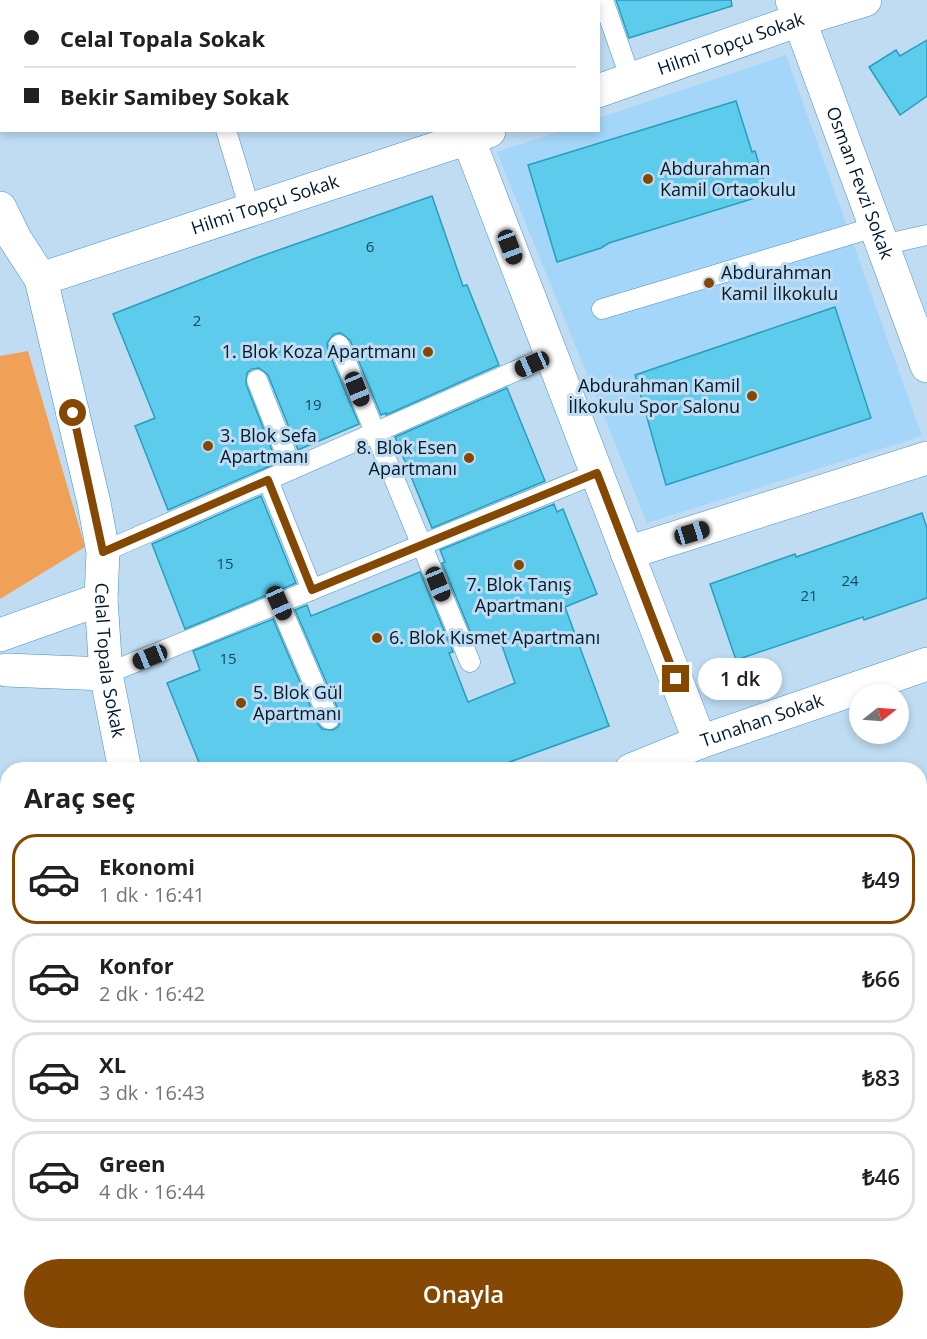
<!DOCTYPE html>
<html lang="tr">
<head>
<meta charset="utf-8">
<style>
	body { margin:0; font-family:"Open Sans",sans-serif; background:#f2f2f2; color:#202124; height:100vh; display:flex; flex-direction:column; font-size:22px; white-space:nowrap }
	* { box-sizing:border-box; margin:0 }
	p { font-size:20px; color:#757577 }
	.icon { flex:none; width:33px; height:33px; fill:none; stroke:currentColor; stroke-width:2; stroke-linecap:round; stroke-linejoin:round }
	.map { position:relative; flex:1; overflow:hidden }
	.details { position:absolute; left:0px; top:762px; width:927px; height:578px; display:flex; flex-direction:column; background:#fff; border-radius:24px 24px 0 0; box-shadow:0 3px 9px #0003 }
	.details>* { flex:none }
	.top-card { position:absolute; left:0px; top:0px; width:600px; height:132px; box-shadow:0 3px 9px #0003; display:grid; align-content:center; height:132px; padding:0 24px; background:#fff }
	.needle { width:39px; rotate:73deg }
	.tools { position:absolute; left:849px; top:684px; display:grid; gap:12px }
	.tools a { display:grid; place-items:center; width:60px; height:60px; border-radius:50%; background:#fff; box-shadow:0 3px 9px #0003; font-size:30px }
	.end { position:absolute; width:27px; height:27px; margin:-14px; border:8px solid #844802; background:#fff; box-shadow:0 0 0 3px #fff }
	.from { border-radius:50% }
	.bubble { position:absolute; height:42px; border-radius:21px; background:#fff; box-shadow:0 3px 9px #0003; font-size:20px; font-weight:600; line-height:42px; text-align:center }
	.car { position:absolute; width:18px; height:36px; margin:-18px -9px; border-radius:8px; box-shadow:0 0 4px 2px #0007; background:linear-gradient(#222 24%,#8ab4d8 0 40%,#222 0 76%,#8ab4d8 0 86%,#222 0) }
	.top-card b { display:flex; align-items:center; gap:21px; height:57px; font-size:22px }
	.top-card b+b { border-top:2px solid #e0e0e0 }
	.top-card i { width:15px; height:15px; background:#202124 }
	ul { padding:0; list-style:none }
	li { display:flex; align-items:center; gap:18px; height:90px; margin:0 12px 9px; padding:0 12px; border:3px solid #e0e0e0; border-radius:24px }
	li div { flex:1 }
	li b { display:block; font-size:22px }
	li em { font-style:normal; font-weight:600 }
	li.selected { border-color:#844802 }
	li>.icon { width:54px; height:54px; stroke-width:1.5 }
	h2 { padding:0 24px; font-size:27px; line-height:72px }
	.button { display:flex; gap:12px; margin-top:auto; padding:12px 24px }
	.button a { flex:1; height:69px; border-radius:36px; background:#844802; color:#fff; font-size:24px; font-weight:600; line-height:69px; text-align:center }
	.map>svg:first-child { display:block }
</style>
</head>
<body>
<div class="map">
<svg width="927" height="1339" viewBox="0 0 927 1339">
	<rect width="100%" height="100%" fill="#bfdcf2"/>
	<polygon fill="#a4d6f9" points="786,55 922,436 647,523 497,152 561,131 598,130 599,118"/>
	<g fill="#f1a058">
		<polygon points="28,351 85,547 0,599 0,356"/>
		<polygon points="0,1183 7,1207 7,1284 0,1285"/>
	</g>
	<g fill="#5dcbeb" stroke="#269ebd" stroke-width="1.5">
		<polygon points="616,0 731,0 732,6 629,38"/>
		<polygon points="927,40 927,96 900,115 869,67 896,50 900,56"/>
		<polygon points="736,101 752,152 755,151 768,194 609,243 601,248 557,262 528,165"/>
		<polygon points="432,196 463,286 467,285 499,365 386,415 386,413 381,415 350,340 341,333 334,334 327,343 328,350 359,424 298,450 268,375 259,368 252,369 247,373 246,384 277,463 168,510 135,426 155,418 113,314 256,258"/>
		<polygon points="835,307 871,418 666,485 635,375"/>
		<polygon points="507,388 545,481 432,528 395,437"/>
		<polygon points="261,496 296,583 185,629 152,544"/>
		<polygon points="554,504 557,512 563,509 597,594 565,607 609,726 507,763 510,770 202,770 167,683 200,670 193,651 273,619 318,724 322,729 333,730 339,726 340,714 295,610 307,605 311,616 420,572 453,652 449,653 468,702 515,683 498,634 475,643 442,563 445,562 440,550"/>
		<polygon points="922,513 927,528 927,598 864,620 863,617 736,660 710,584 795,554 796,557"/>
	</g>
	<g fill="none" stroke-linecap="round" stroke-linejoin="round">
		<defs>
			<g id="lane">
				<polyline points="603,0 631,80"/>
				<polyline points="226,130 250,210"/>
				<polyline points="882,245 927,235"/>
				<polyline points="602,309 875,227"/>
				<polyline points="339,345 470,662"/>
				<polyline points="257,380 292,469"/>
				<polyline points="268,480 312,590"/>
				<polyline points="103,552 552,355"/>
				<polyline points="279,603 329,719"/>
				<polyline points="106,674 597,473"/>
				<polyline points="199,1332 203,1339"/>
			</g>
			<g id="street">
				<polyline points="414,0 415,2"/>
				<path id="s1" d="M792,0L927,366"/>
				<path id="s2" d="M598,91L799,20L865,0"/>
				<polyline points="465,130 700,742"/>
				<path id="s3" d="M0,208L15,239L41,279L94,503L103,552L101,599L106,674L125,770"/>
				<path id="s4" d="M41,279L489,131"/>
				<polyline points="627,553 927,458"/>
				<polyline points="0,635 101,599"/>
				<polyline points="6,670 106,674"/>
				<path id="s5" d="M631,770L700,742L927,664"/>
			</g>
			<polyline id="primary" points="0,1313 8,1313"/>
			<g id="highway">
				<polyline points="0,1122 8,1150"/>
				<polyline points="76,1332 80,1339"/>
			</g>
		</defs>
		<use href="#lane" stroke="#4493c7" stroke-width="21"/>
		<use href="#street" stroke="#4493c7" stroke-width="34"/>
		<use href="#primary" stroke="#2c8c83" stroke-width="34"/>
		<use href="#highway" stroke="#2c8c83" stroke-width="34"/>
		<polyline stroke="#708a9e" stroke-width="4" stroke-dasharray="3 4.5" stroke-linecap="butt" points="370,2 373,0"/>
		<use href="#lane" stroke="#fff" stroke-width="20"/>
		<use href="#street" stroke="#fff" stroke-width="33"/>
		<use href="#primary" stroke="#8edfd2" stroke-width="33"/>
		<use href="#highway" stroke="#42cab4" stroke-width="33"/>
	</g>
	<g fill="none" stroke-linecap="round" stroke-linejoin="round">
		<polyline stroke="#844802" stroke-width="8" points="73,413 103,552 268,480 312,590 597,473 676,679"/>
	</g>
	<g fill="#844802" stroke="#bfdcf2" stroke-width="2">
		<circle cx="648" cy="179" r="6"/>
		<circle cx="709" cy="283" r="6"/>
		<circle cx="428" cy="352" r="6"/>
		<circle cx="752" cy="396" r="6"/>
		<circle cx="208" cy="446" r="6"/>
		<circle cx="469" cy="458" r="6"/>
		<circle cx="519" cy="565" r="6"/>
		<circle cx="377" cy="638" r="6"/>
		<circle cx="241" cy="703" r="6"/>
	</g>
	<g text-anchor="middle" stroke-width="6" stroke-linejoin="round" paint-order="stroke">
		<g font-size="15" fill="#19465a">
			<text x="370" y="252">6</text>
			<text x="197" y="326">2</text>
			<text x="313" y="410">19</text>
			<text x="225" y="569">15</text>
			<text x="850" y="586">24</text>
			<text x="809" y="601">21</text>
			<text x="228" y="664">15</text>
		</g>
		<g font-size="18" fill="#021929" stroke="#bfdcf2">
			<text dy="6" stroke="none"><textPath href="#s2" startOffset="141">Hilmi Topçu Sokak</textPath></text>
			<text dy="6" stroke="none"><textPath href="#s1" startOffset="195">Osman Fevzi Sokak</textPath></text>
			<text dy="6" stroke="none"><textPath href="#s4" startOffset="236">Hilmi Topçu Sokak</textPath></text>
			<text dy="6" stroke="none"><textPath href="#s3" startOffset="471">Celal Topala Sokak</textPath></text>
			<text dy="6" stroke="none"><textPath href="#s5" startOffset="140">Tunahan Sokak</textPath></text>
		</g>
		<g font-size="18" fill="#021929" stroke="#bfdcf2" text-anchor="start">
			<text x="660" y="175">Abdurahman<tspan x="660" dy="21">Kamil Ortaokulu</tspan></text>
			<text x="721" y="279">Abdurahman<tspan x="721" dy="21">Kamil İlkokulu</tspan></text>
			<text x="416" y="358" text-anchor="end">1. Blok Koza Apartmanı</text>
			<text x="740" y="392" text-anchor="end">Abdurahman Kamil<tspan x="740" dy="21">İlkokulu Spor Salonu</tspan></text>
			<text x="220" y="442">3. Blok Sefa<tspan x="220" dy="21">Apartmanı</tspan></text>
			<text x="457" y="454" text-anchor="end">8. Blok Esen<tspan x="457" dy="21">Apartmanı</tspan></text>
			<text x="519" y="591" text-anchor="middle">7. Blok Tanış<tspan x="519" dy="21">Apartmanı</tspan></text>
			<text x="389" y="644">6. Blok Kısmet Apartmanı</text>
			<text x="253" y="699">5. Blok Gül<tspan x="253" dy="21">Apartmanı</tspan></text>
		</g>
	</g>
</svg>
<div class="tools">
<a><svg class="needle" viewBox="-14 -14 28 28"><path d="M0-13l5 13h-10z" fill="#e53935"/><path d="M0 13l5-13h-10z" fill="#757577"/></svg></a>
</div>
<i class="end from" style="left:73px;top:413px"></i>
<i class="end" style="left:676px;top:679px"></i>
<div class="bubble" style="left:698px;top:658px;width:84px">1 dk</div>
<i class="car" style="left:510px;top:247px;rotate:159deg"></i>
<i class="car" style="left:532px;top:364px;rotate:246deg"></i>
<i class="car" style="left:357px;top:389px;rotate:158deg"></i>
<i class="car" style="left:692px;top:533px;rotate:73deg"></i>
<i class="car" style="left:438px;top:584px;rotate:158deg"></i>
<i class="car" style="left:279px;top:603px;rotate:156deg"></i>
<i class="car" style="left:150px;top:657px;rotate:248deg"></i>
<div class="top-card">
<b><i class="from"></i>Celal Topala Sokak</b>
<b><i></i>Bekir Samibey Sokak</b>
</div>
<section class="details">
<h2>Araç seç</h2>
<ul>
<li class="selected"><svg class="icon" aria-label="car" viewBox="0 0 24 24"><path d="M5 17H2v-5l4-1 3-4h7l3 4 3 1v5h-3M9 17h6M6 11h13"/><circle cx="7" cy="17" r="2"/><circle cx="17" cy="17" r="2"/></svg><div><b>Ekonomi</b><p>1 dk · 16:41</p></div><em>₺49</em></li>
<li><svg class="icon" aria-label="car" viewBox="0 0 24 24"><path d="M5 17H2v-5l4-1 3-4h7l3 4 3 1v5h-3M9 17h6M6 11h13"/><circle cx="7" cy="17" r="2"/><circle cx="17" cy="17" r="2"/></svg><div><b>Konfor</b><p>2 dk · 16:42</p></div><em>₺66</em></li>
<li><svg class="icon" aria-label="car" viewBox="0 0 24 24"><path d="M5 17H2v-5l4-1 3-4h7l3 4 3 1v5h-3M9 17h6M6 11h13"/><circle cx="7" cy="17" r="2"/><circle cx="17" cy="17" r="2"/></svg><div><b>XL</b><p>3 dk · 16:43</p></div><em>₺83</em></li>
<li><svg class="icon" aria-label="car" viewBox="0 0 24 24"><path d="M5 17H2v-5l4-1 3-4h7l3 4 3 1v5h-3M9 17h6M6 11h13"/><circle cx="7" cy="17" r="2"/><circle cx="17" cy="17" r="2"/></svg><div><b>Green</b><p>4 dk · 16:44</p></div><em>₺46</em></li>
</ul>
<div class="button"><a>Onayla</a></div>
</section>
</div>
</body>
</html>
